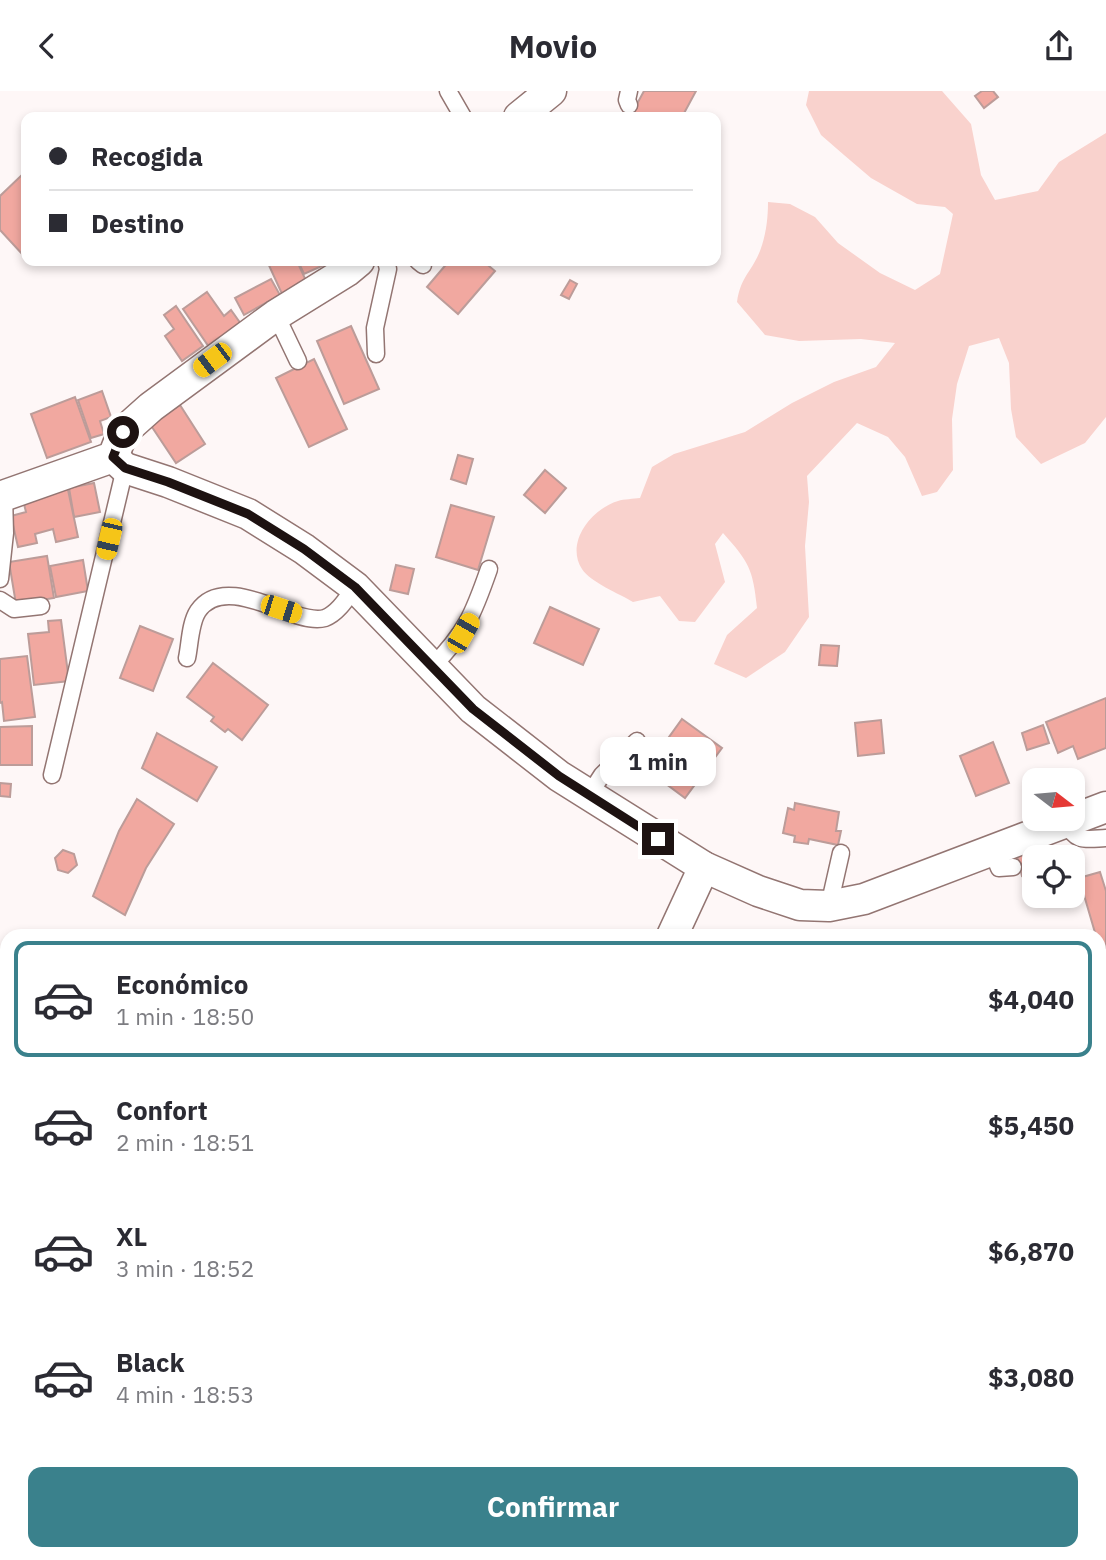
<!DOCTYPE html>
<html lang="es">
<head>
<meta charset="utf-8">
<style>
	body { margin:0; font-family:"IBM Plex Sans",sans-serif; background:#f7f7f7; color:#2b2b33; height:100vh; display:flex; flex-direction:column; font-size:26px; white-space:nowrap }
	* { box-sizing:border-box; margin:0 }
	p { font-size:23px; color:#7c7c81 }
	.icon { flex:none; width:38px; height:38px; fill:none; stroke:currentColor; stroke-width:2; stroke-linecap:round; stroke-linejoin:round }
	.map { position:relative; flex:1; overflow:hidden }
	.drawer { position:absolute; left:0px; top:838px; width:1106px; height:632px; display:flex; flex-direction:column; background:#fff; border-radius:21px 21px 0 0; box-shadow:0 4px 10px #0003 }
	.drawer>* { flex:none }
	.top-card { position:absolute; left:21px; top:21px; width:700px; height:154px; border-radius:14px; box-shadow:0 4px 10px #0003; display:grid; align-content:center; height:154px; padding:0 28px; background:#fff }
	.needle { width:46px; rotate:106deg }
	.controls { position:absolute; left:1022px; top:677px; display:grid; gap:14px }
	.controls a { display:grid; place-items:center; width:63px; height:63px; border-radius:14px; background:#fff; box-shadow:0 4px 10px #0003; font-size:35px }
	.end { position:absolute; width:32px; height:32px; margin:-16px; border:9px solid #1d1211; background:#fff; box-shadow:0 0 0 4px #fff }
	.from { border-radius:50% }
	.bubble { position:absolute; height:49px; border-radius:14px; background:#fff; box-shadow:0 4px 10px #0003; font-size:23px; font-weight:800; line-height:49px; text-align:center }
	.car { position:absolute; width:21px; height:42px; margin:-21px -10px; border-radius:9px; box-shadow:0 0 5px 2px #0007; background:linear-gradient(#f5c518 24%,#345 0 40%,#f5c518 0 76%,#345 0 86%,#f5c518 0) }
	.top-card b { display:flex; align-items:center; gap:24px; height:66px; font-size:26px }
	.top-card b+b { border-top:2px solid #e1e1e2 }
	.top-card i { width:18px; height:18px; background:#2b2b33 }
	ul { padding:12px 0 0; list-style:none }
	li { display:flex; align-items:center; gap:21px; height:116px; margin:0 14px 10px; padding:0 14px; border:4px solid transparent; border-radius:14px }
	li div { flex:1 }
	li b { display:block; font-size:26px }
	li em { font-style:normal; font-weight:800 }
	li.current { border-color:#3a818c }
	li>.icon { width:63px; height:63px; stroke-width:1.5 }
	.button { display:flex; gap:14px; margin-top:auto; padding:14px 28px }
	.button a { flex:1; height:80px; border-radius:14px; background:#3a818c; color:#fff; font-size:28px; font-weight:800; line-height:80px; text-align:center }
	header { display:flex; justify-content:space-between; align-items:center; height:91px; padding:0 28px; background:#fff; font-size:32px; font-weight:800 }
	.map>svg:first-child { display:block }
</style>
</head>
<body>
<header><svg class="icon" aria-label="back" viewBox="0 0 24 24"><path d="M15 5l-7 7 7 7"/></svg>Movio<svg class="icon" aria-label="share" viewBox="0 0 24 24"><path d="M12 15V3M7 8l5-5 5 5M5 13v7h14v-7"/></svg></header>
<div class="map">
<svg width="1106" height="1469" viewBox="0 0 1106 1469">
	<rect width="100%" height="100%" fill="#fef7f7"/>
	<g fill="#f9d2cd">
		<path d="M809,0H942L971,33L981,84L995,109L1038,100L1059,71L1106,42V326L1085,352L1041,373L1016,346L1011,318L1009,272L999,247L969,255L957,293L952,328L953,379L937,401L922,405L905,366L888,346L857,332L807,385L809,411L805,455L809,526L785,561L746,587L714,573L727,544L757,517C753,478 749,471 723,442L715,453L725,491L695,531L679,530L660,505L633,511C620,503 590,491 582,478C565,452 591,418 618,410C624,408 633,408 640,407L652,376L674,363L745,341L792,312L834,291L876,276L895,252L861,248L799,250L765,244L737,211C741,185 751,182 760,160C766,144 768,128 768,111L790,113L815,126L838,152L880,182L915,199L940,183L953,123L945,116L917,113L871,87L844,64L821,44L806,14Z"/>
		<polygon points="1099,1214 1106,1220 1106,1469 730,1469 722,1463 1099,1463"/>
		<polygon points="0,1273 7,1276 7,1463 100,1463 94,1469 0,1469"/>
	</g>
	<g fill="#f1a8a0" stroke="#bc9c99" stroke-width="2">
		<polygon points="644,0 696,0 682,26 639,26 632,22"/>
		<polygon points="982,0 993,0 998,6 984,17 975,5"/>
		<polygon points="26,80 26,161 23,164 0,139 0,105"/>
		<polygon points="267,170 297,170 307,192 282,203"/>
		<polygon points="298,170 333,170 304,183"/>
		<polygon points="449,170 483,170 495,180 458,223 427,196"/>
		<polygon points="271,188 280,204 244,224 235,207"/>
		<polygon points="570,189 577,193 569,208 561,204"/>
		<polygon points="207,201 224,225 231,219 241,233 209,256 183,218"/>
		<polygon points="176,215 203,255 182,270 165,245 174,238 164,224"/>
		<polygon points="351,235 379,298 344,313 317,250"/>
		<polygon points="314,268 347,338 309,356 276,287"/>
		<polygon points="102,300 111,326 100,330 104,343 91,347 78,309"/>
		<polygon points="75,306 91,351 47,367 31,323"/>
		<polygon points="180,314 205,353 176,372 150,333"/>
		<polygon points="458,364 473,368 466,393 451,388"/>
		<polygon points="545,379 566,397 545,422 524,404"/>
		<polygon points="94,392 100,421 74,426 69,397"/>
		<polygon points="67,394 78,446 56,451 53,438 35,443 37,452 18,456 11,425 26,421 22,405"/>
		<polygon points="451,414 494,426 478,479 436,466"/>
		<polygon points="47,465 54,507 16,513 9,471"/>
		<polygon points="83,469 88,500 56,506 50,475"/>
		<polygon points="396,474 414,478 408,503 390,499"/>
		<polygon points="550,516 599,538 583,574 534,552"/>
		<polygon points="61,529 69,590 34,594 28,543 49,541 48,530"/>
		<polygon points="140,535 173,548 153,600 120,587"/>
		<polygon points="821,554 839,555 837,575 819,574"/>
		<polygon points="27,565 35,626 4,630 2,611 0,612 0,568"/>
		<polygon points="213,572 268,614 242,649 228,638 225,641 211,630 214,626 187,606"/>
		<polygon points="1106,607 1106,657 1078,668 1073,655 1058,662 1046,631"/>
		<polygon points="682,628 722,657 685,707 646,678"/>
		<polygon points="881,629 884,662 858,665 855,632"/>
		<polygon points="1043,634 1049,652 1027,659 1022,642"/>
		<polygon points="32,635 32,674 0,674 0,636"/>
		<polygon points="157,642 217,676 197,710 142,677"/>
		<polygon points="993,651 1009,692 976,705 960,665"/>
		<polygon points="0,692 11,693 10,706 0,705"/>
		<polygon points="137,708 174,733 146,777 125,824 93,805 119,740"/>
		<polygon points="795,712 839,721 836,740 841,740 838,754 809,748 808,753 794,751 795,745 783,742 788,717 794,719"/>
		<polygon points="1044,758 1046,766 1034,766 1034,782 1022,785 1017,765"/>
		<polygon points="63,759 74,763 77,774 68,782 58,779 55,767"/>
		<polygon points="1100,781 1106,800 1106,857 1100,859 1099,845 1096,845 1079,787"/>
		<polygon points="7,895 7,933 0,931 0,922"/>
	</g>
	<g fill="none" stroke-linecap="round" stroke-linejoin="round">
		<defs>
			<g id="lane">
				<polyline points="448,0 463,26"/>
				<polyline points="629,0 627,9 629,14"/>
				<polyline points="418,170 423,174"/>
				<polyline points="276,224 298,270"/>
				<polyline points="376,263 375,237 388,178 386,170"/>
				<polyline points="0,488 5,442 4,404"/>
				<polyline points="0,509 14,518 41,515"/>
				<path d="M187,567C190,553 190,532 198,520C219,489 266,514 293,523C303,526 315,530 325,527C338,522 347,507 355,496"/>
				<path d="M432,576C466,541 473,524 489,478"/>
				<polyline points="52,684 125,377"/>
				<polyline points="589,704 602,684 637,650"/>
				<path d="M1067,732C1075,752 1086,748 1106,747"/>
				<polyline points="992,760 999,777 1013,776"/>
				<polyline points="829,815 841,762"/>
			</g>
			<g id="street">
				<polyline points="519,26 551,0"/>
				<polyline points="113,366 125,377 168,391 248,423 304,458 355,496 473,618 559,685 704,776 758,800 800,814 829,815 864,808 1106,716"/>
				<polyline points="0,406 113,366 123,341 151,316 276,224 347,180 359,170"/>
				<polyline points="672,845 704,776"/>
				<polyline points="636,1463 638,1469"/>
			</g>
		</defs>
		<use href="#lane" stroke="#937572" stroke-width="19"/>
		<use href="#street" stroke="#937572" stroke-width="33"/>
		<use href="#lane" stroke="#fff" stroke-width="16"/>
		<use href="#street" stroke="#fff" stroke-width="30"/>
	</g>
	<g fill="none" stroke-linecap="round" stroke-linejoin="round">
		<polyline stroke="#1d1211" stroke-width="9" points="123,341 113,366 125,377 168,391 248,423 304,458 355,496 473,618 559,685 658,748"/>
	</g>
</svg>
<div class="controls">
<a><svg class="needle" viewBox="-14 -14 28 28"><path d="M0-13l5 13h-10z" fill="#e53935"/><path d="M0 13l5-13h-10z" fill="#7c7c81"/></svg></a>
<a><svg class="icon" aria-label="locate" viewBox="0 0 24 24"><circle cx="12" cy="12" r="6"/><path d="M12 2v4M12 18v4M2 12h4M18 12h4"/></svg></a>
</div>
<i class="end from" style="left:123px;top:341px"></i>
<i class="end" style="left:658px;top:748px"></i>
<div class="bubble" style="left:600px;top:646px;width:116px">1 min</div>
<i class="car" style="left:212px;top:269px;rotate:233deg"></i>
<i class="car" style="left:109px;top:448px;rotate:193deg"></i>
<i class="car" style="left:281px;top:518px;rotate:108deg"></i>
<i class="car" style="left:463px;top:542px;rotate:30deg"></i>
<div class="top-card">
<b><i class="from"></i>Recogida</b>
<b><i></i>Destino</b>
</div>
<section class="drawer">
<ul>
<li class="current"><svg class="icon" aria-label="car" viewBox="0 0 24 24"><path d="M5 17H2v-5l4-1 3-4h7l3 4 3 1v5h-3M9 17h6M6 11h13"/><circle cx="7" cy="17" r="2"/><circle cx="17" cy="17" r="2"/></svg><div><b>Económico</b><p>1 min · 18:50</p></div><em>$4,040</em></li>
<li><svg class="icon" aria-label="car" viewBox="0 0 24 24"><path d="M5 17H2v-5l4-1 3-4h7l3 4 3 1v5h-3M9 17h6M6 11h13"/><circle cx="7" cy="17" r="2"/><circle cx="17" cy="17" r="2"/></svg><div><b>Confort</b><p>2 min · 18:51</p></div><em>$5,450</em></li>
<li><svg class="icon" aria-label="car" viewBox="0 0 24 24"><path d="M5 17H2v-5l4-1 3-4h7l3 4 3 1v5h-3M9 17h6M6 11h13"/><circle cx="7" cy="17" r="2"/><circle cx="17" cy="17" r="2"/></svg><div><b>XL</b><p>3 min · 18:52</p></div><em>$6,870</em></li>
<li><svg class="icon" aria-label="car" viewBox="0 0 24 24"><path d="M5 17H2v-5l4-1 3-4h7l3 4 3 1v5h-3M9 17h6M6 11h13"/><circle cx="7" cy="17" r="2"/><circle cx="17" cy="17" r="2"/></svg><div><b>Black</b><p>4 min · 18:53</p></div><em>$3,080</em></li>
</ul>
<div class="button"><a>Confirmar</a></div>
</section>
</div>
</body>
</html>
